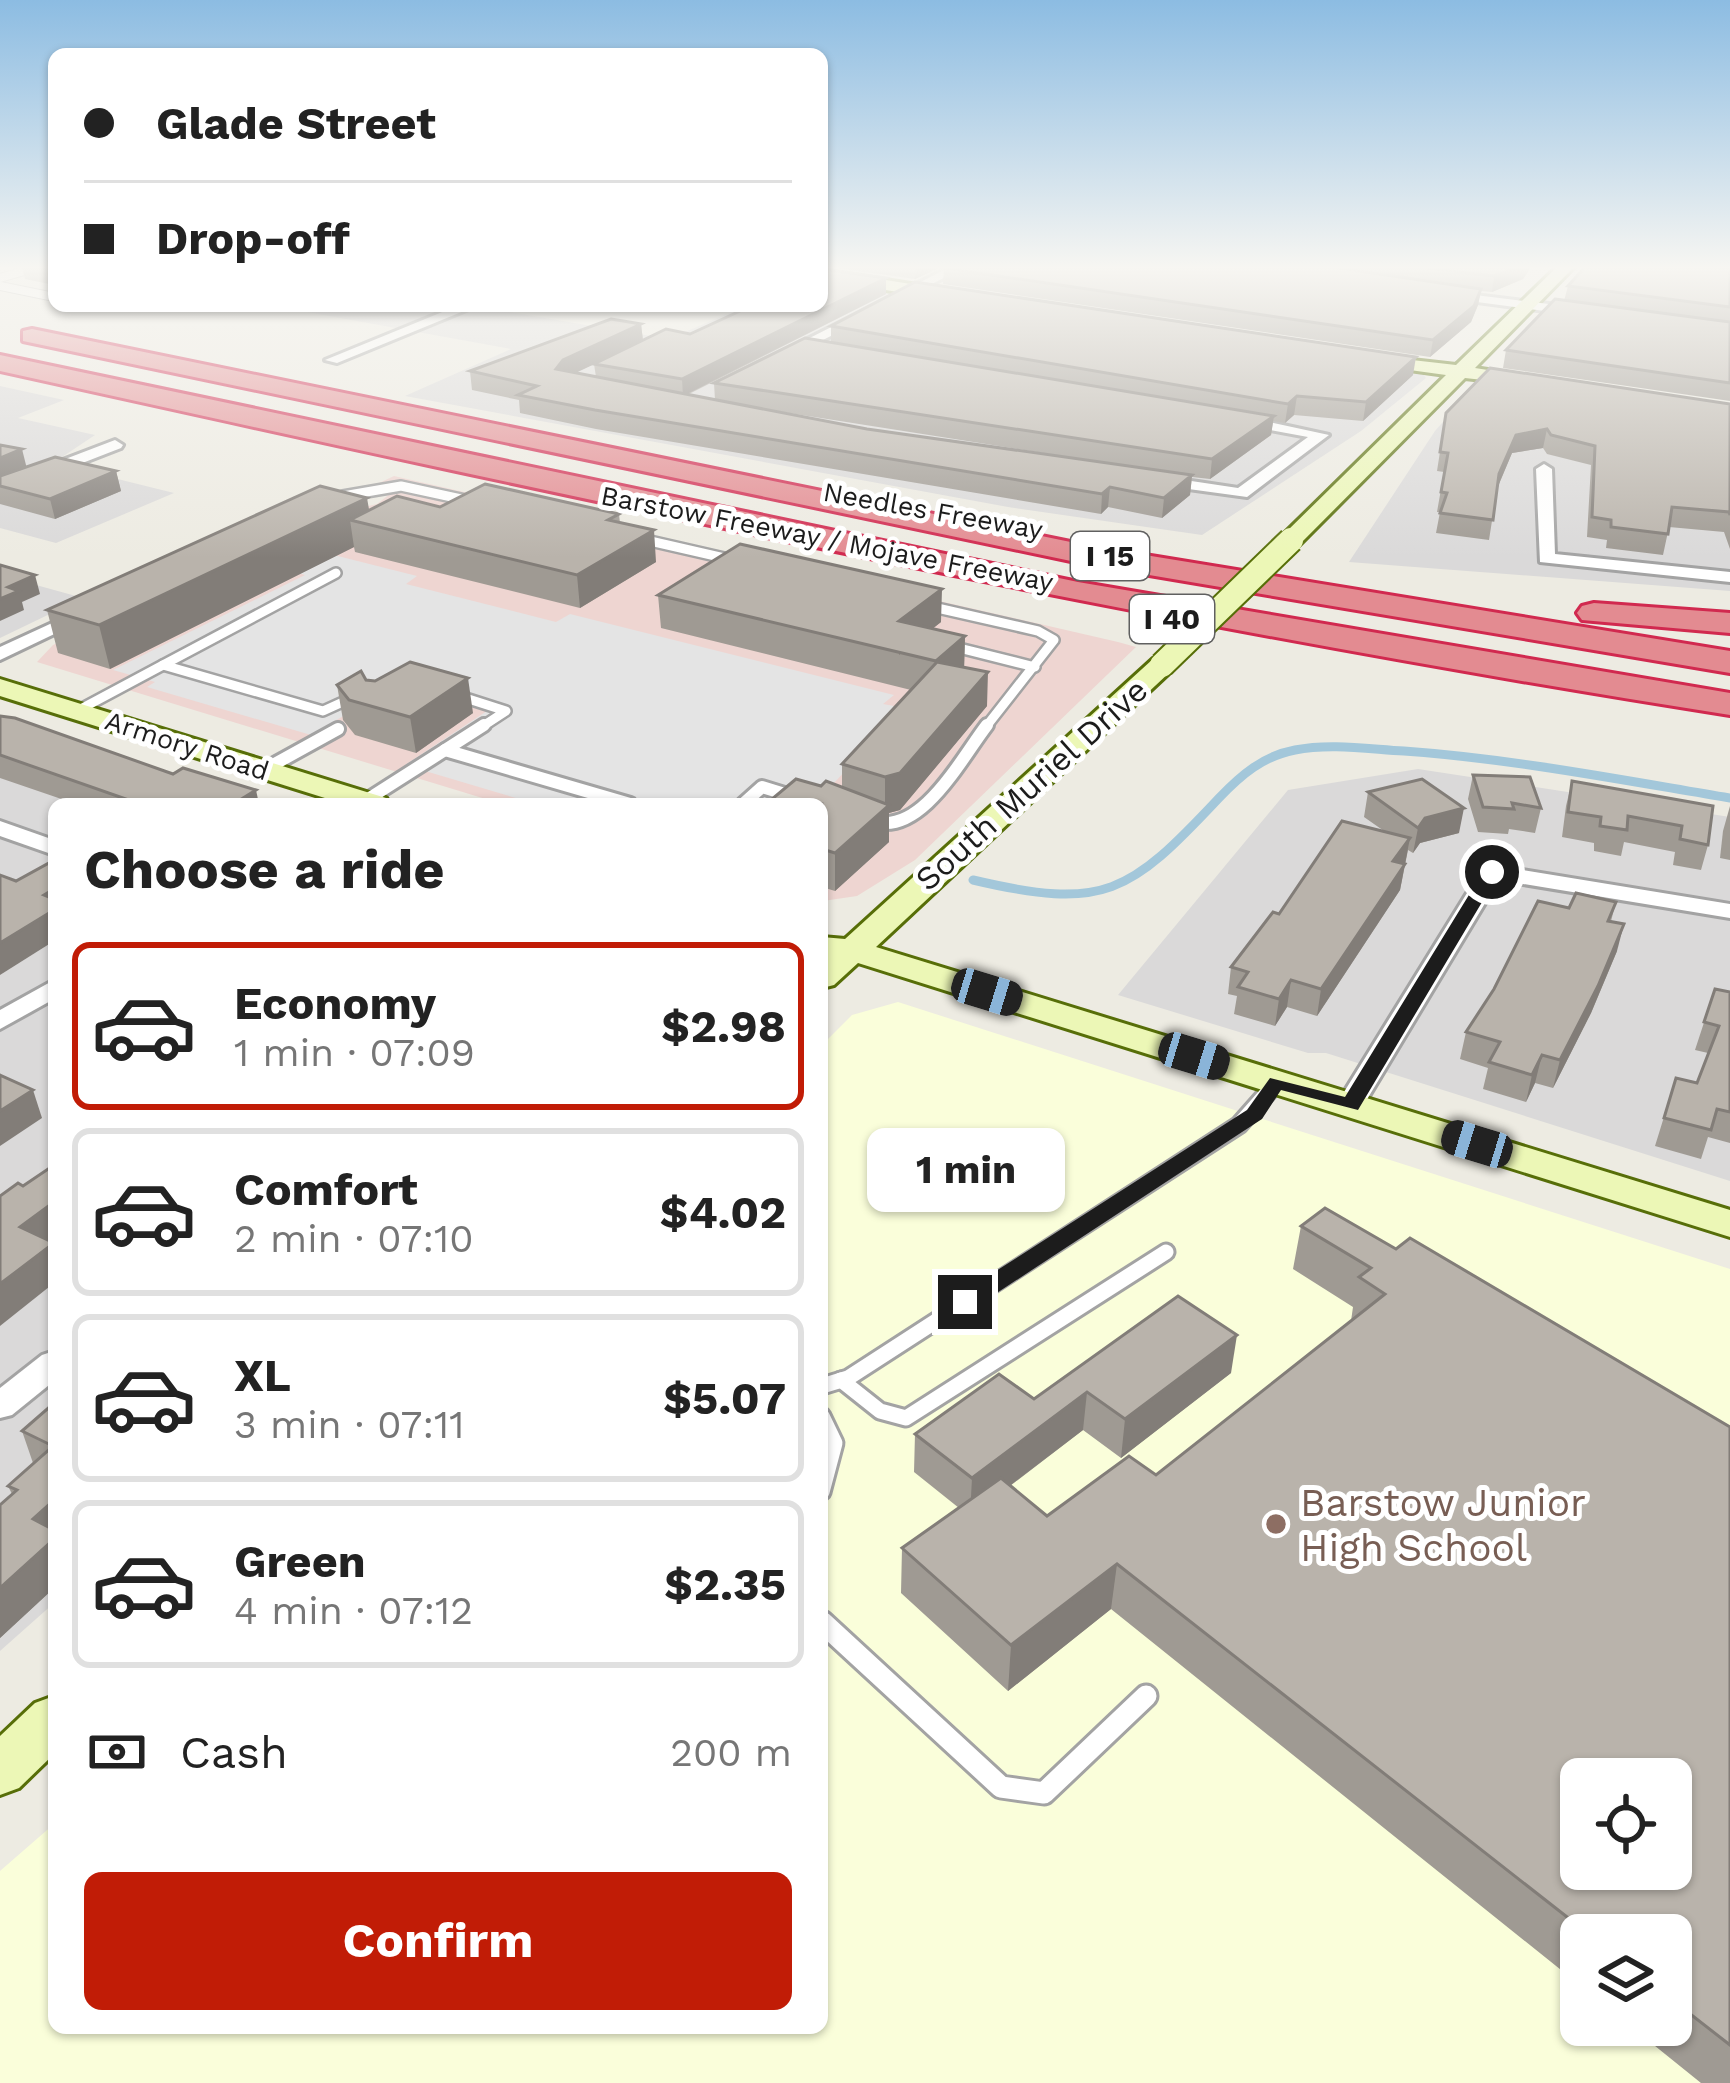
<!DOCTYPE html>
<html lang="en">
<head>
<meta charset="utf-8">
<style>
	body { margin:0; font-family:"Work Sans",sans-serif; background:#f6f6f6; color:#222; height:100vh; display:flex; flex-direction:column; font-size:45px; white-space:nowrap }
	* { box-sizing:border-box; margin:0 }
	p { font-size:39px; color:#767676 }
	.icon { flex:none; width:66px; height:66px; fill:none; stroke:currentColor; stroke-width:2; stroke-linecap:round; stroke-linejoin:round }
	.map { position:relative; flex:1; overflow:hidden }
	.side { position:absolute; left:48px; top:798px; width:780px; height:1236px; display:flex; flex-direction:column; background:#fff; border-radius:18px; box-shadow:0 3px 9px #0004 }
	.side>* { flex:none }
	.hud { position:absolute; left:48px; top:48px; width:780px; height:264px; border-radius:18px; box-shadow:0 3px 9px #0004; display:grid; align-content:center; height:264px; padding:0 36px; background:#fff }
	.tools { position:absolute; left:1560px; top:1758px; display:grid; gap:24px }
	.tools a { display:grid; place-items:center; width:132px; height:132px; border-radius:18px; background:#fff; box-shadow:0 3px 9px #0004; font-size:60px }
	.end { position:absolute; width:54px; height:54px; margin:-27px; border:15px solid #1c1c1c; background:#fff; box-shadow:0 0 0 6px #fff }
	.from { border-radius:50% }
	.bubble { position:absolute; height:84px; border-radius:18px; background:#fff; box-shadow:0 3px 9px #0004; font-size:39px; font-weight:700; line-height:84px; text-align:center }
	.car { position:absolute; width:36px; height:72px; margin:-36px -18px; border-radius:15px; box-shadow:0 0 9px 3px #0007; background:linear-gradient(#222 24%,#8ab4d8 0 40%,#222 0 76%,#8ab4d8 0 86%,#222 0) }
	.hud b { display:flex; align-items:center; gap:42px; height:114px; font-size:45px }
	.hud b+b { border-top:3px solid #e0e0e0 }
	.hud i { width:30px; height:30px; background:#222 }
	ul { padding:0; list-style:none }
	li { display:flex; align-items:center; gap:36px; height:168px; margin:0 24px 18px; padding:0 12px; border:6px solid #e0e0e0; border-radius:18px }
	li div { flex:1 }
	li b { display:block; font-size:45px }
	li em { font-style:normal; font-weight:700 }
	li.current { border-color:#c11c06 }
	li>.icon { width:108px; height:108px; stroke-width:1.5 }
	h2 { padding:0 36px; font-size:54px; line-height:144px }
	.pay { display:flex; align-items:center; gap:30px; height:132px; padding:0 36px; font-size:45px }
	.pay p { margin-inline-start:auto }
	.button { display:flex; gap:24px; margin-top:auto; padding:24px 36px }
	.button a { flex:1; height:138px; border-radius:18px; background:#c11c06; color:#fff; font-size:48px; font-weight:700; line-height:138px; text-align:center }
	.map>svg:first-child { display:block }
</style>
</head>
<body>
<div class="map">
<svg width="1730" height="2083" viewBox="0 0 1730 2083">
	<rect width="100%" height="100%" fill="#edebe2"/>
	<g fill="#dad9d9">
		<polygon points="822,283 1423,374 1426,378 1361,431 1202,535 1008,507 405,396 511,349 274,306 474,306 669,339 745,306 822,306"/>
		<polygon points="0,386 64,400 18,418 95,435 53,463 174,493 56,543 0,528"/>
		<polygon points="1470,391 1730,420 1730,591 1349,562 1435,431"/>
		<polygon points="0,575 83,598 0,638"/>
		<polygon points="0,726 64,738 271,804 54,804 54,1603 0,1651"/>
		<polygon points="1418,769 1730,817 1730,1181 1326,1053 1308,1053 1118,995 1288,790"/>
	</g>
	<polygon fill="#eed5d1" points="394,476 1118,642 1136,647 915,860 857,896 823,901 822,804 502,804 37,662 53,645 339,513 377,504 391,493 377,484"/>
	<path fill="#fafeda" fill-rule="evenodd" d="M898,1002L1730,1269V2083H0V1871L54,1824V2028H822V1045L852,1015ZM1581,1779H1671V1869H1581ZM1581,1935H1671V2025H1581Z"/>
	<polygon fill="#e4e4e4" points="298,546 417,576 406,584 556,622 570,614 894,695 883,704 905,708 814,804 536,804 405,765 487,711 396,685 311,735 147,687 155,682 113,670 305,575 264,563"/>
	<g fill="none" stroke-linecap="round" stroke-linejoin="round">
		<path stroke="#a3c7da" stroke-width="9" d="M973,880C1105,911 1129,894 1219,798C1241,775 1263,756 1295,750C1330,743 1368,749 1404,751C1514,759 1622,780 1730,798"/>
		<defs>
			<g id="lane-far4">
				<polyline points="0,278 38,267"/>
				<polyline points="0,286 54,297"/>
			</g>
			<g id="lane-far3">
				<polyline points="343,496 401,486 475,502"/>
				<polyline points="637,538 733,560"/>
				<polyline points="336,573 163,665 323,711 356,696"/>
				<polyline points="924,605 1038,631 1054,640 985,728"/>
				<polyline points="947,645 1035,667"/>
				<polyline points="456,695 506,711 480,728"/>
				<polyline points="77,711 163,665"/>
			</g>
			<g id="lane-far2">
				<polyline points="484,725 445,750 630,804"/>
				<polyline points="262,771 338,729"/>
				<polyline points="365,801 445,750"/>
				<polyline points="743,804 762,787 817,804"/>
				<path d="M873,821C921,837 962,757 987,725"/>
			</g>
			<g id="lane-far1">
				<polyline points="841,1380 880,1411 906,1418 1166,1252"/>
				<polyline points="822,1386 848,1378 1239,1125 1277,1082"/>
				<polyline points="822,1416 835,1443 822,1492"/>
			</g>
			<polyline id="lane" points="822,1622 1001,1787 1044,1793 1146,1696"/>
			<g id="street">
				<polygon points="950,267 965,267 788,358 776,355"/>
				<polygon points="1442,291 1582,308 1589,312 1582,316 1447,298"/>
				<polygon points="457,306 476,306 337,363 325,360"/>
				<polygon points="1237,415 1329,435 1247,497 1152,484 1150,481 1158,476 1238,488 1308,437 1232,423 1229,420"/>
				<polygon points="115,440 123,445 121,448 0,495 0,484"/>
				<polygon points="1544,464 1552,469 1555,554 1730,572 1730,582 1540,562 1536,469"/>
				<polygon points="76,612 92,616 0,660 0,647"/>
				<polygon points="0,821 54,840 54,855 0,836"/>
				<polygon points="1492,865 1730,904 1730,918 1499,880 1360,1111 1340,1111 1336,1105 1480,872"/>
				<polygon points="54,980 54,999 0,1029 0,1010"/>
				<polygon points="54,1351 54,1381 12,1415 0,1418 0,1388 42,1355"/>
			</g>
			<g id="secondary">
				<polygon points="1557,267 1574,267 1475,368 1538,378 1538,386 1465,378 1299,545 1283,545 1283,535 1446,375 1366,364 1357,358 1359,354 1456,365"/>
				<polygon points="822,270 949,290 958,295 949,300 822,280"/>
				<polygon points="1162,657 1175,665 1171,671 876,947 1730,1210 1730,1237 858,963 834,985 822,988 822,937 845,939 1153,659"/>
				<polygon points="0,679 386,798 390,804 344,804 0,696"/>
				<polygon points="54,1696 54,1754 19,1788 0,1795 0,1736 35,1703"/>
			</g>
			<g id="highway">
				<polygon points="32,329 1090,546 1730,651 1730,673 1090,565 23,341 23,331"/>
				<path d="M0,355L1078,582L1730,693V715C1148,624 575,498 0,371Z"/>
				<polygon points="1594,603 1730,613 1730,633 1582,620 1577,613 1582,606"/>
			</g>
		</defs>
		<use href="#lane-far4" stroke="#a3a3a3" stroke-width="10"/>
		<use href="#lane-far3" stroke="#a3a3a3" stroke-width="14"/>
		<use href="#lane-far2" stroke="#a3a3a3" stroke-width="18"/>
		<use href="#lane-far1" stroke="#a3a3a3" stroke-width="21"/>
		<use href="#lane" stroke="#a3a3a3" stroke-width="27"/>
		<use href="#street" stroke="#a3a3a3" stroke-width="6"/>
		<use href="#secondary" stroke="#576e08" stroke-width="6"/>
		<use href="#highway" stroke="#d1294f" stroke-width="6"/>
		<use href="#lane-far4" stroke="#fff" stroke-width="8"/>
		<use href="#lane-far3" stroke="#fff" stroke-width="9"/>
		<use href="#lane-far2" stroke="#fff" stroke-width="12"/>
		<use href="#lane-far1" stroke="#fff" stroke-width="15"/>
		<use href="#lane" stroke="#fff" stroke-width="21"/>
		<use href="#street" fill="#fff" fill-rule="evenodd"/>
		<use href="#secondary" fill="#ecf7b6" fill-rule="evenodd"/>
		<use href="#highway" fill="#e38b91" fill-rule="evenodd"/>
		<defs>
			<polyline id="secondary-bridge" points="1162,665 1291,540"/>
		</defs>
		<use href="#secondary-bridge" stroke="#576e08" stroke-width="28" stroke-linecap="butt"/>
		<use href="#secondary-bridge" stroke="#ecf7b6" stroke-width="24"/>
	</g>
	<g fill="#9f9a93" fill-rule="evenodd">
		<polygon points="22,267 54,267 54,285 25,279"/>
		<polygon points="830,267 941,267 915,279"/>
		<polygon points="946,267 1531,267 1523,279 1492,292 1481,291 1478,305 1471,322 1430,357 943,284 944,268"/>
		<polygon points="1730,267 1730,401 1503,368 1506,350 1564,301 1568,286"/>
		<path d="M886,278V294L687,395L715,400L714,383L831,342V326L1413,375L1363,421L1294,415L1285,423L1273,421L1271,435L1210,479L1192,477L1190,495L1162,518L1108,507L1101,514L596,429L520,413L519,400L472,390L470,371L641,324L643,341L690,334ZM603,360L594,364L596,377L574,373ZM770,410L1101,462L867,429Z"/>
		<polygon points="1730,404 1730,549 1724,532 1669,527 1663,555 1606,548 1607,540 1587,537 1591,465 1547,454 1543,448 1512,453 1497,489 1489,540 1436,533 1440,512 1437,512 1444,472 1437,471 1446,413"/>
		<polygon points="0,445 26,467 116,471 121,491 55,519 0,504"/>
		<polygon points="440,507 619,514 620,523 656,562 580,608 355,552 354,547 110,669 58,653 47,610 369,511"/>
		<polygon points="658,595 941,622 932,629 965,636 964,667 987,706 900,810 889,813 889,842 835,891 822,887 821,786 842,787 842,764 911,690 661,628"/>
		<polygon points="366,680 473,713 416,753 355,735 343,720 337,685"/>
		<polygon points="0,716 259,803 262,804 76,804 0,778"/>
		<polygon points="1473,775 1541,808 1535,833 1509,829 1508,834 1478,832 1468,799"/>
		<polygon points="1572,781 1713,806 1708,845 1701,870 1673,865 1675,852 1624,842 1621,856 1594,851 1594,843 1562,837 1566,806"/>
		<polygon points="1368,792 1459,833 1420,843 1413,853 1408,850 1400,890 1317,1016 1287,1007 1275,1026 1234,1014 1237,996 1228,994 1231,967 1279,914 1384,831 1364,817"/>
		<polygon points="1730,806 1730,860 1720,858 1723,831"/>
		<polygon points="1616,902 1611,921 1617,951 1591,1013 1553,1088 1535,1083 1526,1102 1483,1089 1488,1068 1460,1059 1466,1032 1494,989 1569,908"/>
		<polygon points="1715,989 1730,992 1730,1143 1708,1137 1701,1159 1655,1146 1676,1078 1697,1083 1708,1053 1695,1050"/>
		<polygon points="1301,1226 1396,1249 1730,1427 1730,2083 1701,2083 1629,2025 1671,2025 1671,1935 1581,1935 1581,1986 1111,1609 1008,1691 901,1593 902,1548 959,1508 914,1472 915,1434 1034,1399 1231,1373 1121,1458 1083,1430 1010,1486 1047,1516 1156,1475 1351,1321 1353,1307 1293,1269"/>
		<polygon points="54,1403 54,1588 0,1638 12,1494 8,1486 33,1463 22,1431"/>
	</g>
	<g fill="#827d78">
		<polygon points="916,267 941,267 915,279"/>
		<polygon points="1520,267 1531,267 1523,279 1492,292 1494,276"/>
		<polygon points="886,278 886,294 683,396 682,379"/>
		<polygon points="1481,289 1478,305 1471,322 1430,357 1433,340"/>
		<polygon points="641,324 643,341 565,378 556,369 563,360"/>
		<polygon points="1416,357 1413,375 1363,421 1366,402"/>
		<polygon points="1297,396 1294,415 1285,423 1288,404"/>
		<polygon points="1274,416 1271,435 1210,479 1212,459"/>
		<polygon points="1547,429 1543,448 1512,453 1495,493 1499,474 1516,435"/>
		<polygon points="22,449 27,469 0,480 0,458"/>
		<polygon points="116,471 121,491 55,519 50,499"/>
		<polygon points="1192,475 1190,495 1162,518 1164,498"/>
		<polygon points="1110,487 1108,507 1101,514 1102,494"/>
		<polygon points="367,498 372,526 350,520 354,547 110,669 99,625"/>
		<polygon points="654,530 656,562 580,608 577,575"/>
		<polygon points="35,575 40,594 22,602 24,610 0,621 0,599 8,587"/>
		<polygon points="942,589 941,622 899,655 899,621"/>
		<polygon points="965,636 964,671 936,661"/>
		<polygon points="988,672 987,706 900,810 889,813 889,842 835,891 835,853 885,808 885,777"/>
		<polygon points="468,678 473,713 416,753 410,717"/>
		<polygon points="256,790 259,804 243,798"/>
		<polygon points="1464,808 1459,833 1420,843 1413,853 1418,828 1425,818"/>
		<polygon points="1410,838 1400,890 1317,1016 1321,989 1393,861"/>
		<polygon points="54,889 54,941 0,975 0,943 44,895"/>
		<polygon points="1624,924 1617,951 1591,1013 1553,1088 1560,1060"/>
		<polygon points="1291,980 1287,1007 1275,1026 1279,999"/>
		<polygon points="1542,1055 1535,1083 1526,1102 1532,1075"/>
		<polygon points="33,1090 42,1118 0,1146 0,1111"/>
		<polygon points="54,1202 54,1242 20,1227"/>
		<polygon points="54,1243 54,1283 0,1326 0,1284"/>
		<polygon points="1237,1335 1231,1373 1121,1458 1125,1419"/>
		<polygon points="1087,1392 1083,1430 970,1516 972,1478"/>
		<polygon points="54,1500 54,1588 0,1638 0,1588 33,1519"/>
		<polygon points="1117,1564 1111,1609 1008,1691 1011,1645"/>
	</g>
	<g fill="#b9b3ab" stroke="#827d78" stroke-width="3" fill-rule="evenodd">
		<polygon points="946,267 1332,267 1481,289 1474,306 1433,340 944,268"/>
		<polygon points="1418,267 1520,267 1494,276"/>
		<polygon points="1585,267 1730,267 1730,307 1568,286"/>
		<polygon points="822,269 886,278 682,379 594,364 666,329 690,334 751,306 822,306"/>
		<polygon points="915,282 1416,357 1366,402 1297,396 1288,404 831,326"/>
		<polygon points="1555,299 1730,322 1730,383 1506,350"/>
		<polygon points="611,319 641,324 563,360 556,369 867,429 1192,475 1164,498 1110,487 1102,494 595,410 518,395 537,386 470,371"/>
		<polygon points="805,338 1274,416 1212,459 714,383"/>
		<polygon points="1490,368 1730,404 1730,515 1729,512 1672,507 1668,534 1611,527 1611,520 1592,517 1595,446 1551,435 1547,429 1516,435 1499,474 1493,520 1440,513 1447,493 1441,492 1448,453 1440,452 1446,413"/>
		<polygon points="0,445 22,449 0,458"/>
		<polygon points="55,457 116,471 50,499 0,486 0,476"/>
		<polygon points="485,484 619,514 608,520 654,530 577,575 350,520 397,496 440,507"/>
		<polygon points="320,486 367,498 99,625 47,610"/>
		<polygon points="740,544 942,589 899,621 965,636 936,661 658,595"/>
		<polygon points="0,565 35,575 8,587 19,591 0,599"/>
		<polygon points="410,662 468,678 410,717 349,700 337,685 361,671 366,680 375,681"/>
		<polygon points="937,662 988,672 900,773 885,777 842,764"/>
		<polygon points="0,716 15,718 173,774 183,768 256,790 243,798 262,804 140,804 0,755"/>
		<polygon points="1473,775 1530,777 1541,808 1512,803 1514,809 1483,807"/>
		<polygon points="796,779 821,786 826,781 889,805 835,853 822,849 822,804 766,804"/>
		<polygon points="1422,779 1464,808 1425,818 1418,828 1368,792"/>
		<polygon points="1572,781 1713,806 1708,845 1680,839 1682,826 1628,816 1627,830 1600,826 1601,817 1568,812"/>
		<polygon points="1342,821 1410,838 1393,861 1405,864 1321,989 1291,980 1279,999 1238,987 1248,972 1231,967 1273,912 1279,914"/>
		<polygon points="49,863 54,865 54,889 44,895 54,899 54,910 0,943 0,875 16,881"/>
		<polygon points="1576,893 1616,902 1608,921 1624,924 1598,986 1560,1060 1542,1055 1532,1075 1489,1062 1500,1042 1466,1032 1494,989 1538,901 1569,908"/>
		<polygon points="1715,989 1730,992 1730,1112 1717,1109 1711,1130 1664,1118 1676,1078 1697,1083 1719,1026 1704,1022"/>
		<polygon points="0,1075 33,1090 0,1111"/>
		<polygon points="54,1165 54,1202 20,1227 54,1243 0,1284 0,1196 18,1183 23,1186"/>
		<path d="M1325,1208L1396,1249L1410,1238L1730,1427V2045L1671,1999V1935H1590L1117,1564L1011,1645L902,1548L1001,1478L1047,1516L1129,1456L1156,1475L1385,1294L1359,1277L1371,1268L1301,1226ZM1581,1779H1671V1869H1581Z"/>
		<polygon points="1178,1296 1237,1335 1125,1419 1087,1392 972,1478 915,1434 999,1374 1034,1399"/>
		<polygon points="54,1403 54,1500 33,1519 54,1530 54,1539 0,1588 0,1505 17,1490 8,1486 53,1446 22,1431"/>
	</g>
	<linearGradient id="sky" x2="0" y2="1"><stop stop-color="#8cbce2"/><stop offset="0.48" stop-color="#f7f6f2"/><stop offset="1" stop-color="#f7f6f2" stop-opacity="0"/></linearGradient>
	<rect width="1730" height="558" fill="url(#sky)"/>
	<polygon fill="#1c1c1c" points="1492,867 1500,872 1358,1110 1281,1090 1262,1119 974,1308 957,1308 957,1296 1247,1110 1270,1078 1345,1097 1483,872"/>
	<circle fill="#8d6e63" stroke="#fff" stroke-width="4.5" cx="1276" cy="1524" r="12"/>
	<g text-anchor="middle" stroke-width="10" stroke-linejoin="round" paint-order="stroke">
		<g font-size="27" fill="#1c1c1c" stroke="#fff">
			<text transform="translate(933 511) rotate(10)" y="9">Needles Freeway</text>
			<text transform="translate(827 539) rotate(11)" y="9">Barstow Freeway / Mojave Freeway</text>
			<text transform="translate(187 746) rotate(18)" y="9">Armory Road</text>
		</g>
		<g fill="#fff" stroke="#606060" stroke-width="3">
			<rect x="1071" y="532" width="78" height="48" rx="9"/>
			<rect x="1130" y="595" width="84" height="48" rx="9"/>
		</g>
		<g font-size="30" font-weight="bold" fill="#1c1c1c">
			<text x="1110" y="566">I 15</text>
			<text x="1172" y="629">I 40</text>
		</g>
		<g font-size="33" fill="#1c1c1c" stroke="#fff">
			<text transform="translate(1031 784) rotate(-42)" y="12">South Muriel Drive</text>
		</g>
		<g font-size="39" fill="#785e54" stroke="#fff" text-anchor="start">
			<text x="1300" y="1516">Barstow Junior<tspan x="1300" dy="45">High School</tspan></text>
		</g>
	</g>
</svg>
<div class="tools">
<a><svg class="icon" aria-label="locate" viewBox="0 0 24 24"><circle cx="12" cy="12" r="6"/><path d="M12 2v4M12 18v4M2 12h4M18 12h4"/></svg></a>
<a><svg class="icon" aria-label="layers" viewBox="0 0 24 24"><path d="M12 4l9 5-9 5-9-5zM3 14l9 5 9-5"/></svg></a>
</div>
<i class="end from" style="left:1492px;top:872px"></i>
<i class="end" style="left:965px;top:1302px"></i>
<div class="bubble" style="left:867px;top:1128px;width:198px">1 min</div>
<i class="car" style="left:987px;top:992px;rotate:107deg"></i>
<i class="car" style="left:1194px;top:1056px;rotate:107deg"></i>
<i class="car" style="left:1477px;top:1144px;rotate:287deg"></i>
<div class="hud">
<b><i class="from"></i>Glade Street</b>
<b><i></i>Drop-off</b>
</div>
<section class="side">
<h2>Choose a ride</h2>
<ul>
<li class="current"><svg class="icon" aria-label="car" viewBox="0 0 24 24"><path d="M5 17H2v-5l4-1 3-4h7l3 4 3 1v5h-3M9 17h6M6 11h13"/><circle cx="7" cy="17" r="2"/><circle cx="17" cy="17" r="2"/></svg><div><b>Economy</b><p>1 min · 07:09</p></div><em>$2.98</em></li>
<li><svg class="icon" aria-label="car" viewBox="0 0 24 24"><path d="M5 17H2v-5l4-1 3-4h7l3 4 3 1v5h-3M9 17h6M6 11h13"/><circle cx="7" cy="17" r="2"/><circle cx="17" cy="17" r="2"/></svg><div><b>Comfort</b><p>2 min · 07:10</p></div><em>$4.02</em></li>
<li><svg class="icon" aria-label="car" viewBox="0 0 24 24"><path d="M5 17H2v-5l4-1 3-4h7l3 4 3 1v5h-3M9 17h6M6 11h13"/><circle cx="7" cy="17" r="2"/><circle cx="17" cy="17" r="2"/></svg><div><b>XL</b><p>3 min · 07:11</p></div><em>$5.07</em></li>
<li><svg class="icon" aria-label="car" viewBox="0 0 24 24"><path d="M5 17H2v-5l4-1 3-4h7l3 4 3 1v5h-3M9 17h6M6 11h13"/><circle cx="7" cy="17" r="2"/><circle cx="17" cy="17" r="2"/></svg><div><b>Green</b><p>4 min · 07:12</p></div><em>$2.35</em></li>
</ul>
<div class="pay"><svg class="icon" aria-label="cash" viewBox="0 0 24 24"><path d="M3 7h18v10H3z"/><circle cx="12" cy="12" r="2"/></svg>Cash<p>200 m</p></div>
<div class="button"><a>Confirm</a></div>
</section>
</div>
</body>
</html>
